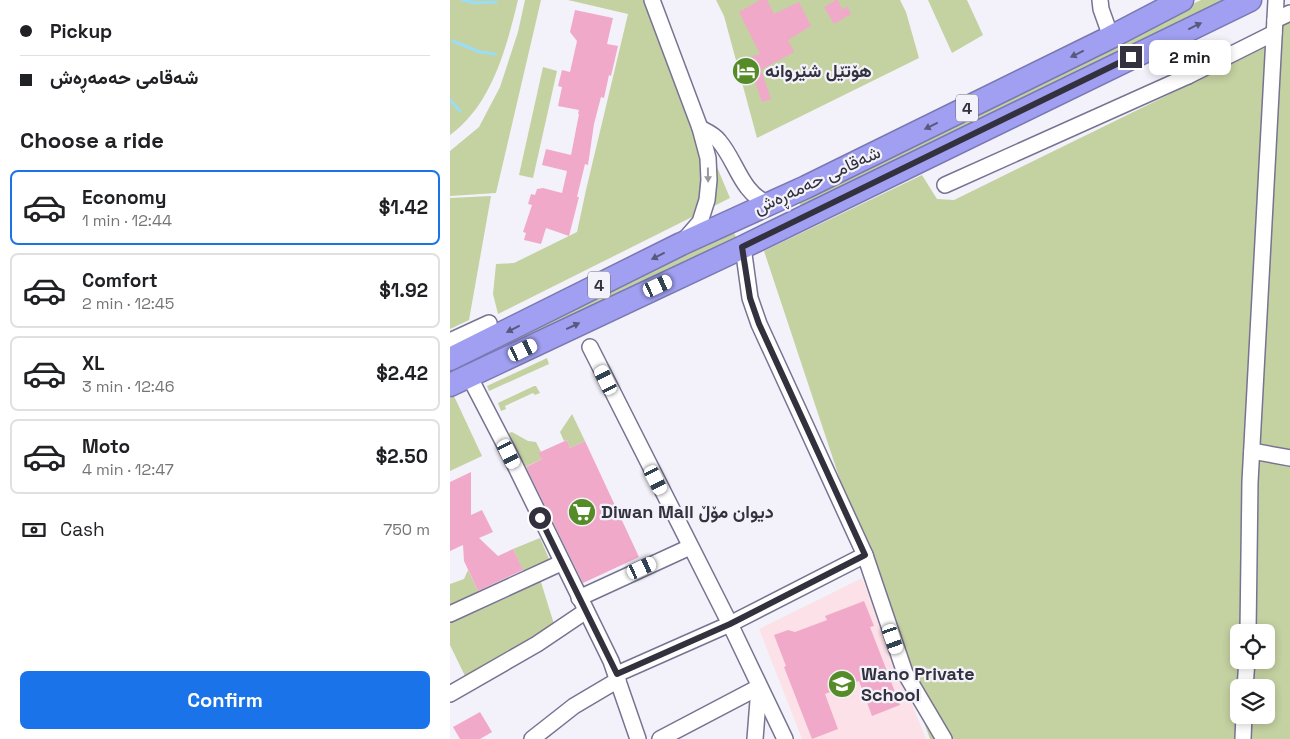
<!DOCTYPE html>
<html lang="en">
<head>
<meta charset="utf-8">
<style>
	body { margin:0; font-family:"Space Grotesk",Vazirmatn,sans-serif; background:#f6f6f6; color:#202124; height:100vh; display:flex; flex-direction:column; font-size:19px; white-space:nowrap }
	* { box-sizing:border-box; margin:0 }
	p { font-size:16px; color:#757577 }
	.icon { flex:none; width:28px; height:28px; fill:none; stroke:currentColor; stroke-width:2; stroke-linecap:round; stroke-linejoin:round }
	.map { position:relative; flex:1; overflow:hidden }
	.side { display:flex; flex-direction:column; background:#fff; width:450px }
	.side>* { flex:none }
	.banner { display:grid; align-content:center; height:110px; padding:0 20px; background:#fff }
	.controls { position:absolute; left:780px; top:624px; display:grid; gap:10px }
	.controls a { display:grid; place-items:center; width:45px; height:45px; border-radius:8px; background:#fff; box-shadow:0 2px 8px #0003; font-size:25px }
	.end { position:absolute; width:22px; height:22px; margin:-11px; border:6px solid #33313e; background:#fff; box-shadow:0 0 0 2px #fff }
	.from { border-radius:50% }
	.bubble { position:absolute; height:35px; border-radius:8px; background:#fff; box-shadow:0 2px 8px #0003; font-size:16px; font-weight:700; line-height:35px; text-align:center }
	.car { position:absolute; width:15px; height:30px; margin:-15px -8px; border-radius:6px; box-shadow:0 0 4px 1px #0007; background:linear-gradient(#fff 24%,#345 0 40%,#fff 0 76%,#345 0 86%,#fff 0) }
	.banner b { display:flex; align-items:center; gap:18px; height:48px; font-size:19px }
	.banner b+b { border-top:1px solid #e0e0e0 }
	.banner i { width:12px; height:12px; background:#202124 }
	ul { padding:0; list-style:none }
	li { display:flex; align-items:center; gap:15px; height:75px; margin:0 10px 8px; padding:0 10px; border:2px solid #e0e0e0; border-radius:8px }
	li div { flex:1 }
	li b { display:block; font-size:19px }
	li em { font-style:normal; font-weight:700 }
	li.current { border-color:#1a73e8 }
	li>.icon { width:45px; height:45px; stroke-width:1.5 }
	h2 { padding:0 20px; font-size:22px; line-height:60px }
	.pay { display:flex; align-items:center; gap:12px; height:55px; padding:0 20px; font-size:19px }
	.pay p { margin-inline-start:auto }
	.primary-button { display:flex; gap:10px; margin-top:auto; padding:10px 20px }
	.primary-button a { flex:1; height:58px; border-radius:8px; background:#1a73e8; color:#fff; font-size:20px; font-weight:700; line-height:58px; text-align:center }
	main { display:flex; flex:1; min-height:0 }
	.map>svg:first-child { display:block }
</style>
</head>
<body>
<main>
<section class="side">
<div class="banner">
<b><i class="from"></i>Pickup</b>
<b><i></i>شەقامی حەمەڕەش</b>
</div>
<h2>Choose a ride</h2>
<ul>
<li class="current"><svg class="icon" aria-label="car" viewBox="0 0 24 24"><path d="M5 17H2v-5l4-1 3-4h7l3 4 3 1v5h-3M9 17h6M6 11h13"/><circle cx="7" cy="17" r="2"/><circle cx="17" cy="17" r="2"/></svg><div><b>Economy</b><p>1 min · 12:44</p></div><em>$1.42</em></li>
<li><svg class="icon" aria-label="car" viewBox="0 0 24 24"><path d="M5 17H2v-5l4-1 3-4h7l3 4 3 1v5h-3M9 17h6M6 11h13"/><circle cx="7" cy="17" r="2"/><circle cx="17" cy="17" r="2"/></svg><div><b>Comfort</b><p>2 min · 12:45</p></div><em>$1.92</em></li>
<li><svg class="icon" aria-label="car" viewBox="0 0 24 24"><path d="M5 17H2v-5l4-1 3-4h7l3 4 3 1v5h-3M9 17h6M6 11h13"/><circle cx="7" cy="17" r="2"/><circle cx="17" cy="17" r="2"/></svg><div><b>XL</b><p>3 min · 12:46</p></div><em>$2.42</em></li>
<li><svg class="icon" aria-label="car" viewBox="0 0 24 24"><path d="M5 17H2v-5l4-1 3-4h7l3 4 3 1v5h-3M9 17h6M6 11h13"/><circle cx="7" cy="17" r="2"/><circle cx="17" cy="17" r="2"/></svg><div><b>Moto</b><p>4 min · 12:47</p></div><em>$2.50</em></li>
</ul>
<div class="pay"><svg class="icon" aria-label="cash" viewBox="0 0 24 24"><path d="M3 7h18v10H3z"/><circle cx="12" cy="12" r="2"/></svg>Cash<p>750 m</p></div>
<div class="primary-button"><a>Confirm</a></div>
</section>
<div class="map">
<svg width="840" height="739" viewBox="0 0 840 739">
	<rect width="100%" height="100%" fill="#f3f2fa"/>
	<polygon fill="#fce2e8" points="412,578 476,739 352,739 309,629"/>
	<g fill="#c4d1a1" fill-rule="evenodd">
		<path d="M0,0H68C56,49 42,104 0,135Z"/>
		<polygon points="75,0 91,0 46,193 0,196 0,151 29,127 50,87 68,32"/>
		<polygon points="118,0 197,0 280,198 48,314 43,294 46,264 64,263 127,232 136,190 178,14"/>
		<polygon points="266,0 450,0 456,12 469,58 307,138 274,16"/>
		<polygon points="478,0 517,0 533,35 502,53"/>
		<polygon points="751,0 776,0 351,206 347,198"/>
		<path d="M840,16V739H480L415,555L314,251L472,175L487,199L504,200L818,46L830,21ZM789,632H816V660H789ZM789,688H816V715H789Z"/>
		<polygon points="93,67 107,71 83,178 69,175"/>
		<polygon points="41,196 19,320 0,329 0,198"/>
		<polygon points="282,229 286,237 195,285 0,374 0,365"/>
		<polygon points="97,358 99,364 39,391 37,386"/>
		<polygon points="84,386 86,386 90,393 85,395 83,393 55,406 56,409 51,411 48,403"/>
		<polygon points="4,396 32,456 0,471 0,398"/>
		<polygon points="122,414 135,441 120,448 117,440 114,441 110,432"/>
		<polygon points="62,432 78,441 86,442 91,452 89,453 92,459 75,467 59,433"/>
		<polygon points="90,538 100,561 74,573 63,549"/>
		<polygon points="18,570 29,593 0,606 0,584 14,579"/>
		<polygon points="90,579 104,624 15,676 0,645 0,621"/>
	</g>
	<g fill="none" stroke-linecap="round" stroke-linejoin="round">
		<g stroke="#9cddf6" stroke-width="3">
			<polyline points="12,0 26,3 46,2"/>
			<polyline points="3,41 30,52 45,54"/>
			<polyline points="0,100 10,111"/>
		</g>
	</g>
	<g fill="#f1a9c9">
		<polygon points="310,0 317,0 324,14 349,2 361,26 338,40 344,52 311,70 321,99 312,102 297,58 310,54 289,12"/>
		<polygon points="386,0 388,0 392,10 397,6 401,14 384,24 374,7"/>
		<polygon points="125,10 163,18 157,44 168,46 161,76 159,75 154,98 151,97 144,124 138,165 135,164 127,197 129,197 119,236 96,228 91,244 74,240 76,233 73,232 82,205 78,204 81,194 85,195 87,189 93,188 112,193 117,171 92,165 96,149 121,155 129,114 128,114 129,110 108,106 112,87 108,86 112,70 120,72 127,41 120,32"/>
		<polygon points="117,440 120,448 135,441 189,557 133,583 76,467 92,459 88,453"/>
		<polygon points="21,472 21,515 32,510 43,532 29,538 48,556 63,549 73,570 28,591 14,561 13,545 0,551 0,482"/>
		<polygon points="414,601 424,626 420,627 450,705 422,716 409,681 375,694 388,729 362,739 334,667 336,666 324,635 338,630 345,632 377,620 375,616"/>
		<polygon points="30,712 42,732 30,739 10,739 3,727"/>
	</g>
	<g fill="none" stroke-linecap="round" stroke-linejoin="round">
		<defs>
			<g id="minor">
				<polyline points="202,0 250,128 258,158 259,180 257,200 250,222 237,237"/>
				<polyline points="650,0 651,9 661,37"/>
				<polyline points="825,20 840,13"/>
				<polyline points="711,43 738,76"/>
				<path d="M250,128C256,131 265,135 269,141C287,162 290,191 318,204"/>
				<polyline points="495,185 738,76 824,33"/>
				<polyline points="293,247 300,298 309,324 415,555 455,673 494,739"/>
				<polyline points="0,341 39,323"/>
				<polyline points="140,347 280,624 335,739"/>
				<polyline points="19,376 59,453 161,661 188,739"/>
				<polyline points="802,451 840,458"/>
				<polyline points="129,598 240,547"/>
				<polyline points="0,614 111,563"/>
				<polyline points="798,632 800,482 826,0"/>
				<polyline points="167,674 280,624 415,555"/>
				<polyline points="795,688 797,660"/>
				<polyline points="0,694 87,644 136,611"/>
				<polyline points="82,739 124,706 168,680"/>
				<polyline points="210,739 309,687"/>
				<polyline points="305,739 309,688"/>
				<polyline points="793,739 794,715"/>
			</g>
			<g id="highway">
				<polyline points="0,359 231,244 356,187 661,37 732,0"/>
				<polyline points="0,385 293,247 800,0"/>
			</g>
		</defs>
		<use href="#minor" stroke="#777392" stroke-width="18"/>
		<use href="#highway" stroke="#7a78b2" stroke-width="25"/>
		<use href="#minor" stroke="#fff" stroke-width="15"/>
		<use href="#highway" stroke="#a09ff1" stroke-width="22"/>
	</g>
	<defs><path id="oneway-solid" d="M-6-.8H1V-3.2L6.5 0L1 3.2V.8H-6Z" transform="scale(1.25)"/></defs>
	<g fill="#59587d">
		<use href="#oneway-solid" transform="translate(745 26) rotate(-26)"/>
		<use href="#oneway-solid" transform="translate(627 54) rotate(154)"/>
		<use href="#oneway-solid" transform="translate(481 126) rotate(154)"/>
		<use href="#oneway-solid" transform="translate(208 256) rotate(153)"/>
		<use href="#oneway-solid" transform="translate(123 326) rotate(-25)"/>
		<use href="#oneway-solid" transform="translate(63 329) rotate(153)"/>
	</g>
	<use fill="#99989e" href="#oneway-solid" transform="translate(258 175) rotate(89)"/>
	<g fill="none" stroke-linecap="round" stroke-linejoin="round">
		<polyline stroke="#33313e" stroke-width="6" points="90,518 167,674 280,624 415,555 309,324 300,298 292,247 681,57"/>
	</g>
	<defs>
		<symbol id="hotel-disc" viewBox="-11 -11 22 22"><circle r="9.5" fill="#558c27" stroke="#f3f2fa"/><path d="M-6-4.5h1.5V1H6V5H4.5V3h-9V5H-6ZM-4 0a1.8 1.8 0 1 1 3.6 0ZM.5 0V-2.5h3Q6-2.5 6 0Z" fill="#fff"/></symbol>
		<symbol id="supermarket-disc" viewBox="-11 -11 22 22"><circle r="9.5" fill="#558c27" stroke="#f3f2fa"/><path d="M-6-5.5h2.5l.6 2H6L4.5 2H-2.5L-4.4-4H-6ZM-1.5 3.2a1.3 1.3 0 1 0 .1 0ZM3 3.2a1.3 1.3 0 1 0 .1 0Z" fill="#fff"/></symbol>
		<symbol id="school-disc" viewBox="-11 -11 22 22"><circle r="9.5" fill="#558c27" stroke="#f3f2fa"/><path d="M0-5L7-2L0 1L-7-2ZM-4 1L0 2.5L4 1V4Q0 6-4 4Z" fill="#fff"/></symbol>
	</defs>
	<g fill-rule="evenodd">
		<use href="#hotel-disc" x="280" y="55" width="32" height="32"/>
		<use href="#supermarket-disc" x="116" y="496" width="32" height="32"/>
		<use href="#school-disc" x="376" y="668" width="32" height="32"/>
	</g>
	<g text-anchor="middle" stroke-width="4.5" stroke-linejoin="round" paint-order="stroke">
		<g fill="#f3f2fa" stroke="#6d6b76" stroke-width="1">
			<rect x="506" y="94.5" width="22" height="27" rx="4"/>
			<rect x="138" y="271.5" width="22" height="27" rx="4"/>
		</g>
		<g font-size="16" font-weight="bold" fill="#33313e">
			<text x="517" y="114">4</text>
			<text x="149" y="291">4</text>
		</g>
		<g font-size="18" font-weight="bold" fill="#33313e" stroke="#f3f2fa" text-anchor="start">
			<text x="315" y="77">هۆتێل شێروانە</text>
			<text x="151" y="518">Diwan Mall دیوان مۆڵ</text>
			<text x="411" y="680">Wano Private<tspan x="411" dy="21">School</tspan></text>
		</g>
		<g font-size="18" fill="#33313e" stroke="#f3f2fa">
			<text transform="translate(367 180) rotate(-25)" y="6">شەقامی حەمەڕەش</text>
		</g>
	</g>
</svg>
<div class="controls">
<a><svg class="icon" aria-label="locate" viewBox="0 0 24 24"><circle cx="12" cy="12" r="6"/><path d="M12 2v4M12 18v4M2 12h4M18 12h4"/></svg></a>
<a><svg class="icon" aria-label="layers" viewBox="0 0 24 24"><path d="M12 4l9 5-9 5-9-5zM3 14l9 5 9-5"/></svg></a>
</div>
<i class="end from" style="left:90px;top:518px"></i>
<i class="end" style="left:681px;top:57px"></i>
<div class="bubble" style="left:699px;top:40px;width:82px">2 min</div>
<i class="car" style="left:208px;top:286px;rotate:65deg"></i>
<i class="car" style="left:73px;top:350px;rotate:64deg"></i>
<i class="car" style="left:156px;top:380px;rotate:334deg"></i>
<i class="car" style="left:59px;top:454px;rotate:154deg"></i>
<i class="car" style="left:206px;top:480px;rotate:153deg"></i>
<i class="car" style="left:192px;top:568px;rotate:65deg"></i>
<i class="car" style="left:443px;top:639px;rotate:161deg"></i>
</div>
</main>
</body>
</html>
